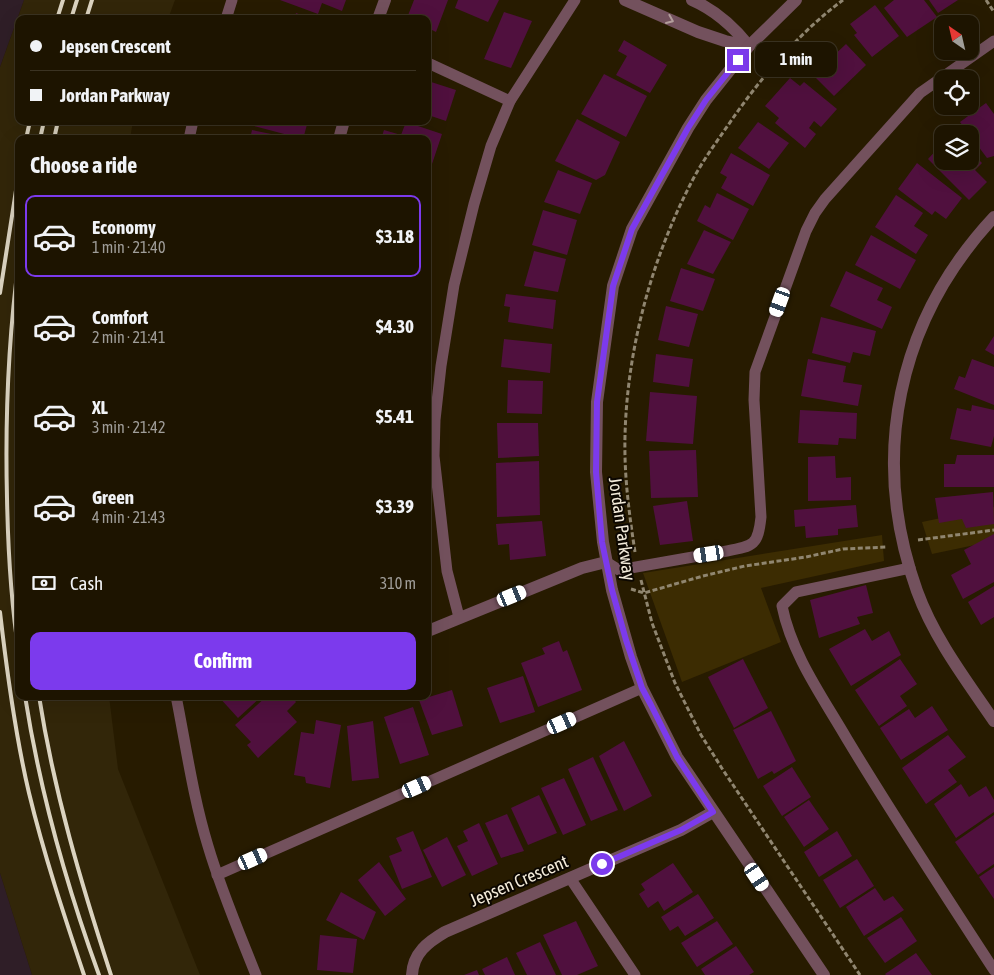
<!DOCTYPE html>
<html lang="en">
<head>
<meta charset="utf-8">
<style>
	body { margin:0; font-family:"Asap Condensed",sans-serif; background:#251d0a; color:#f1f3f6; height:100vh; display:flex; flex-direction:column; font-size:19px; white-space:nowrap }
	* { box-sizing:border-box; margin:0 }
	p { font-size:16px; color:#a09e99 }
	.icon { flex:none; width:28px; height:28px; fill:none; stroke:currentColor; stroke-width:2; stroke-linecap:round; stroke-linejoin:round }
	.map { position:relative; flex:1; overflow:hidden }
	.sheet { position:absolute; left:15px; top:135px; width:416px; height:565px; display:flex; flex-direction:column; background:#1d1400; border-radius:10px; box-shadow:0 5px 20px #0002,0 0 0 1px #3b3322 }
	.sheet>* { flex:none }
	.guide { position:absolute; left:15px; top:15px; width:416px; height:110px; border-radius:10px; box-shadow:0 5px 20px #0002,0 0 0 1px #3b3322; display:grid; align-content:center; height:110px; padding:0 15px; background:#1d1400 }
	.needle { width:32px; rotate:326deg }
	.controls { position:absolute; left:934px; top:15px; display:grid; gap:10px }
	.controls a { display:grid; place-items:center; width:45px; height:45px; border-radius:10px; background:#1d1400; box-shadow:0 5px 20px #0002,0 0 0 1px #3b3322; font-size:25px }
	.end { position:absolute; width:22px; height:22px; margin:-11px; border:6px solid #7c3aed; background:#fff; box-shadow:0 0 0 2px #fff }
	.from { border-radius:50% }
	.bubble { position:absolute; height:35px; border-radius:10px; background:#1d1400; box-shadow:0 5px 20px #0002,0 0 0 1px #3b3322; font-size:16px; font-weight:700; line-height:35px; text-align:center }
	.car { position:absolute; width:15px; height:30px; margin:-15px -8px; border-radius:6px; box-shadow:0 0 4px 1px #0007; background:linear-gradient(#fff 24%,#345 0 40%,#fff 0 76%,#345 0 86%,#fff 0) }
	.guide b { display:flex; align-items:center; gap:18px; height:48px; font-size:19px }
	.guide b+b { border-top:1px solid #3b3322 }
	.guide i { width:12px; height:12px; background:#f1f3f6 }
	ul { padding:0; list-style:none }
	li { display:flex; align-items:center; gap:15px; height:82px; margin:0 10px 8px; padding:0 5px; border:2px solid transparent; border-radius:10px }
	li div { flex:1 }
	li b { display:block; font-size:19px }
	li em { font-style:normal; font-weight:700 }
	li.current { border-color:#7c3aed }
	li>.icon { width:45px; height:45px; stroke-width:1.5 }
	h2 { padding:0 15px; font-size:22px; line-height:60px }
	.pay { display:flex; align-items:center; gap:12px; height:55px; padding:0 15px; font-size:19px }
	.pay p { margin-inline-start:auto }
	.cta { display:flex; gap:10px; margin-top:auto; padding:10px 15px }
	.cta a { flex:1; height:58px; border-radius:10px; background:#7c3aed; color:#fff; font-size:20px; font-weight:700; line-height:58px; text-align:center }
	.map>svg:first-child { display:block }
</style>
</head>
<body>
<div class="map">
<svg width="994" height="975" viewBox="0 0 994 975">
	<rect width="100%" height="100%" fill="#271b00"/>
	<polygon fill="#322609" points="24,0 175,0 168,19 19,19 19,121 133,121 130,139 19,139 19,696 109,696 118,769 200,975 32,975 0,873 0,67"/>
	<g fill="#2f1e27">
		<polygon points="0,0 24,0 0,67"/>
		<polygon points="0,873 32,975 0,975"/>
	</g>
	<g fill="#3c2c02">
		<polygon points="994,507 994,541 932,554 922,522"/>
		<polygon points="882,535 884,561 761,588 781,642 682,682 643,573"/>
	</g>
	<g fill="#50103e">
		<polygon points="280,0 346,0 342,11 322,3 318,14"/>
		<polygon points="414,0 448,0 436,32 428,28 428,19 407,18"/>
		<polygon points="458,0 499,0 488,22 455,8"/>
		<polygon points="894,0 924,0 937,17 907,37 884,8"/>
		<polygon points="929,0 958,0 938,13"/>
		<polygon points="875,5 899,36 872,57 854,35 857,33 850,24"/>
		<polygon points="504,12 532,21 511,68 484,59"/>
		<polygon points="296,13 312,19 294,19"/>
		<polygon points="624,40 667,65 650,93 616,75 627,56 618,51"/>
		<polygon points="846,44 866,65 834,96 813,75"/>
		<polygon points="604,74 647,96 626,137 581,114"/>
		<polygon points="790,78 800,86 804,82 837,109 821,127 814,121 809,128 816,134 805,148 775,123 779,118 765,106"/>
		<polygon points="428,81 456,90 446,121 428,115"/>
		<polygon points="986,103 994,114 994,156 987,158 960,122"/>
		<polygon points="577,119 620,142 605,175 596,180 555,161"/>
		<polygon points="243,121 308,121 303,139 243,123"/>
		<polygon points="406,122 442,134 430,170 428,169 428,139 381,139 384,130 401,135"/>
		<polygon points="758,122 789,143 769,169 738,148"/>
		<polygon points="252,130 291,138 291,139 250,139"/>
		<polygon points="942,144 942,161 970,161 970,151 982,163 975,170 987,182 969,200 928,159"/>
		<polygon points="731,153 770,175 753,206 721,188 727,177 720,173"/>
		<polygon points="917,163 962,198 946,219 935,211 932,215 898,189"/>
		<polygon points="558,170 592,183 580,214 544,202"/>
		<polygon points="717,193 749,209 733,240 697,221 705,205 710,208"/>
		<polygon points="896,195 923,213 914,226 928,235 916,254 875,227"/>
		<polygon points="543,210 577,220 567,255 532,245"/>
		<polygon points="704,230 731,242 713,274 687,264"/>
		<polygon points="871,235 916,260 900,289 855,265"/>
		<polygon points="534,251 566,259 558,292 524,286"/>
		<polygon points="681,268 715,279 703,311 670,301"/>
		<polygon points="846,271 883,288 877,300 892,307 882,329 830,306"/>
		<polygon points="506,294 556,300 553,329 508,322 510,307 504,306"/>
		<polygon points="666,306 698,314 689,347 658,340"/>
		<polygon points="821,317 876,331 870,356 853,352 850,363 812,353"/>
		<polygon points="994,336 994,355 985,350"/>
		<polygon points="504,339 552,344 550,373 501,367"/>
		<polygon points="656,354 693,359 689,387 653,382"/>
		<polygon points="808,359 846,366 843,382 862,385 858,406 801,396"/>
		<polygon points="972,359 994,367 994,405 954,389 959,376 965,378"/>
		<polygon points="508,380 543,381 542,414 507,413"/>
		<polygon points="650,392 697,396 693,444 646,441"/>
		<polygon points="972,405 994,410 994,436 991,447 950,439 957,408 971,411"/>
		<polygon points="800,410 857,413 856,439 839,438 838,445 798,443"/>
		<polygon points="497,423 538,423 539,456 498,458"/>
		<polygon points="696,450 698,497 651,498 649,451"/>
		<polygon points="957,455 994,455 994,487 944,487 944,464 955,464"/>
		<polygon points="835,456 836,478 851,477 851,500 808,501 808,457"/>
		<polygon points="539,461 540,515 497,517 496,463"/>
		<polygon points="993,492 994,524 966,528 962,519 939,523 935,498"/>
		<polygon points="687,501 693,541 660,545 653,506"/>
		<polygon points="856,505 858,527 838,529 838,535 806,538 805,526 795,527 794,510"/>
		<polygon points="542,521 546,556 510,560 509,544 498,545 496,524"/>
		<polygon points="994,534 994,582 963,599 951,575 971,564 964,550"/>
		<polygon points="866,585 873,613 857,617 860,624 819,638 810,600"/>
		<polygon points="994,586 994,617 981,625 968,602"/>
		<polygon points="865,629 872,641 889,631 901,655 851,686 829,649"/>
		<polygon points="559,641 563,652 567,650 582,690 538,707 521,663 545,654 542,648"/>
		<polygon points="743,659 768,708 734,728 708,677"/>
		<polygon points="900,659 917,684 900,696 907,706 879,726 855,690"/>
		<polygon points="523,676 535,712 500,723 487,688"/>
		<polygon points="452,690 463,726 432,735 419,700"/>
		<polygon points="218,696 262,696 238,718"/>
		<polygon points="267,696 291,696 296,702 287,711 297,722 258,758 247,745 251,742 235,725"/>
		<polygon points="932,706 948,730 901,760 880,728 909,709 915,718"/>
		<polygon points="413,707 429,755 400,764 384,717"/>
		<polygon points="771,711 796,761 774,774 772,771 758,779 733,730"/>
		<polygon points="316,720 341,725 330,788 306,783 305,777 294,775 301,732 314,734"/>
		<polygon points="373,721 379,778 352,781 347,726"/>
		<polygon points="948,735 966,757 948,770 957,782 926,804 902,768"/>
		<polygon points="624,741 652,796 624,811 599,756"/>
		<polygon points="593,757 618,810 591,821 568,769"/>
		<polygon points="792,767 811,797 782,816 763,786"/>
		<polygon points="564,778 586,825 563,835 541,788"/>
		<polygon points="961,784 969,797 986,786 994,800 994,812 956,838 934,804"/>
		<polygon points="539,795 557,833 528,845 511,808"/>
		<polygon points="809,800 829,829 804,847 784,817"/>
		<polygon points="507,814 524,851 501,858 485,823"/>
		<polygon points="994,815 994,864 978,875 955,842"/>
		<polygon points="479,823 498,864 472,876 457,846 468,841 463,831"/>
		<polygon points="413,831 432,877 402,889 389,856 402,851 396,838"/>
		<polygon points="837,831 852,856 819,877 804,852"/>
		<polygon points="447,837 466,875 442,887 423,850"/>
		<polygon points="857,859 874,886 840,908 823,880"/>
		<polygon points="379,862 406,899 385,916 358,880"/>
		<polygon points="673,863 693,892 664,911 658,901 648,908 639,894 645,890 641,884"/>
		<polygon points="994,867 994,899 979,877"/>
		<polygon points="875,888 884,901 893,896 904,910 864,936 846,907"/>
		<polygon points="341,892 376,912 364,940 326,920"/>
		<polygon points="698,894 714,918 685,936 678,926 670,931 661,917"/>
		<polygon points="901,917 917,941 885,963 867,938"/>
		<polygon points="576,921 598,966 577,975 562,975 543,935"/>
		<polygon points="717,921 733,944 697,967 681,943"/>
		<polygon points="320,935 357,939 353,973 317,970"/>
		<polygon points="540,942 556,975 527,975 516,953"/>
		<polygon points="736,946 754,972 749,975 705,975 701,969"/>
		<polygon points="916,953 932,975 886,975 885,974"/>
		<polygon points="507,957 515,975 485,975 482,969"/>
		<polygon points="477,970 479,975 464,975"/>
	</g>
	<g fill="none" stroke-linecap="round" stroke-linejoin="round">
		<g stroke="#908670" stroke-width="3" stroke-dasharray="5 2.5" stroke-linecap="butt">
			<polyline points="986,0 994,12"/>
			<polyline points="918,540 994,530"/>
			<path d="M635,552C629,513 624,475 625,436C627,350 651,261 690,185C702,161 718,140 733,118C763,75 801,31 843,0"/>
			<polyline points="641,580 652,623 675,683 701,735 723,770 860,975"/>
			<polyline points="631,589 644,593 703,576 745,566 806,557 843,549 887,547"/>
		</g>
		<g stroke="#73515d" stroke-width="11">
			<polyline points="226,19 232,0"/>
			<polyline points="428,63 510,101"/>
			<polyline points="189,139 193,121"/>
			<path d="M606,562L619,570L727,551C754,546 758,545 761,517L754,400L755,372L806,231L815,213L825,199L920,93L994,41"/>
			<path d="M910,568L796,592L782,606C792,655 822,696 847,739C894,817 944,893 994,970"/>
			<polyline points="459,617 447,571 434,456 435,420 441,366 454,285 474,204 491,146 510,101 575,0"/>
			<path d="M176,696C186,746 193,797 208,846C221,890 239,932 256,975"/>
			<polyline points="217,875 642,688"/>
			<polyline points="570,878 635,975"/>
		</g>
		<g stroke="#73515d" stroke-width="12">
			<polyline points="625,0 698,32 725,41 749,46"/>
			<path d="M692,0C715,10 733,26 749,46"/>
			<polyline points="378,19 385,0"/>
			<polyline points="339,139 344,121"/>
			<path d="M994,217C897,321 869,457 917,591C934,638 966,680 994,721"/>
			<polyline points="428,631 582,568 606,562"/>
			<path d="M412,975C413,953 428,942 445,932L681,830L713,812"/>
		</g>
		<polyline stroke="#73515d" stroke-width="12" points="796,0 749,46 706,100 688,128 632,229 613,286 597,402 596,472 603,542 612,590 631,657 642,688 677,757 824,975"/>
		<g stroke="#dbd3c0" stroke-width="4">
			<polyline points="57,19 63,0"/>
			<polyline points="71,19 77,0"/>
			<polyline points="86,19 92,0"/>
			<polyline points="26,139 30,121"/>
			<polyline points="40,139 44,121"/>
			<polyline points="54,139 58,121"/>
			<path d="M19,259C8,340 5,417 7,498C8,550 11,603 19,654"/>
			<polyline points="0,293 19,171"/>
			<path d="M0,612C7,673 15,734 29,793C44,855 64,915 84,975"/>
			<path d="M25,696C40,792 66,884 99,975"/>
			<path d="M39,696C54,792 81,883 111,975"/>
		</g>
	</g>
	<defs><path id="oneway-chevron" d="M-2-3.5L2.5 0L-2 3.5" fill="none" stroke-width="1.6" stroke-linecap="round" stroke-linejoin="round" transform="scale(1.25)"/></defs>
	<use stroke="#b39e9c" href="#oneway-chevron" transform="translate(670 20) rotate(23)"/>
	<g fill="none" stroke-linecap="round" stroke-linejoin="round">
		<polyline stroke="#7c3aed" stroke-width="6" points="602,864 681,830 713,812 677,757 651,705 642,688 626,640 612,590 602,542 596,472 597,402 613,286 632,229 688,128 706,100 738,60"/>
	</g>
	<g text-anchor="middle" stroke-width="4" stroke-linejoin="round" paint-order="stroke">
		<g font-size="18" fill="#f3ebda" stroke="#0c0701">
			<text transform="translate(622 529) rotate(82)" y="6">Jordan Parkway</text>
			<text transform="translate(519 881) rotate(-23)" y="6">Jepsen Crescent</text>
		</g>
	</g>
</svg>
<div class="controls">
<a><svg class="needle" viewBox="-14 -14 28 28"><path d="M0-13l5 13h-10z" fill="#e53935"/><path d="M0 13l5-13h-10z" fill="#a09e99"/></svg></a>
<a><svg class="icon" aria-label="locate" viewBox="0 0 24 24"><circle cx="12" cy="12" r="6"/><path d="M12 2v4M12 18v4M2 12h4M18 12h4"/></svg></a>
<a><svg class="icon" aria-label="layers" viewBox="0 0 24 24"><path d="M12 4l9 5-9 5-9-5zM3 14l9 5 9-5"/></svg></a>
</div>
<i class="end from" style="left:602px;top:864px"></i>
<i class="end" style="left:738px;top:60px"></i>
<div class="bubble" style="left:755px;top:42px;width:82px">1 min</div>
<i class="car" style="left:780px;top:302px;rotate:200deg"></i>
<i class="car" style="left:709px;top:554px;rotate:261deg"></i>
<i class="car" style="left:512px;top:596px;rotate:68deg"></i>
<i class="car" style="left:562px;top:723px;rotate:66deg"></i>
<i class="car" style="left:417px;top:787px;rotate:66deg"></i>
<i class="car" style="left:253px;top:859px;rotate:66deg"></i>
<i class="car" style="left:757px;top:877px;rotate:146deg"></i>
<div class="guide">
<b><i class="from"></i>Jepsen Crescent</b>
<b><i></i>Jordan Parkway</b>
</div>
<section class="sheet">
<h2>Choose a ride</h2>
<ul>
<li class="current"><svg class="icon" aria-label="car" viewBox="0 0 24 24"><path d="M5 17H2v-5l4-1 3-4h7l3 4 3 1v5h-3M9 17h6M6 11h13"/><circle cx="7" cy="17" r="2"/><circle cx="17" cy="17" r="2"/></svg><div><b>Economy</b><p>1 min · 21:40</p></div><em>$3.18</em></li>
<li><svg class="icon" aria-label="car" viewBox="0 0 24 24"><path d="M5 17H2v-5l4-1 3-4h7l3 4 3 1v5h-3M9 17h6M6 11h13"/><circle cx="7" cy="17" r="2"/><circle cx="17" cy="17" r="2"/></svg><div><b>Comfort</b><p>2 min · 21:41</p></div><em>$4.30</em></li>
<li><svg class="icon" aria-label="car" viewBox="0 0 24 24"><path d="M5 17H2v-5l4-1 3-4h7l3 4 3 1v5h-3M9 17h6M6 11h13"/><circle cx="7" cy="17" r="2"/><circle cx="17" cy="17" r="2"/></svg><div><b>XL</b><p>3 min · 21:42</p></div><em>$5.41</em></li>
<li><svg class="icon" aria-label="car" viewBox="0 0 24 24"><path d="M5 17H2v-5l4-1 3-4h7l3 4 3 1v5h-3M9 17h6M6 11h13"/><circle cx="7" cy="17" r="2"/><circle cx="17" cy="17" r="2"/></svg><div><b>Green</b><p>4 min · 21:43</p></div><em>$3.39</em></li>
</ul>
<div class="pay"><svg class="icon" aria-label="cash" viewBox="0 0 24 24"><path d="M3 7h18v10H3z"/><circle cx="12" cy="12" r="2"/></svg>Cash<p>310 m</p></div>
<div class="cta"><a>Confirm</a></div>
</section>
</div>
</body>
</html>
